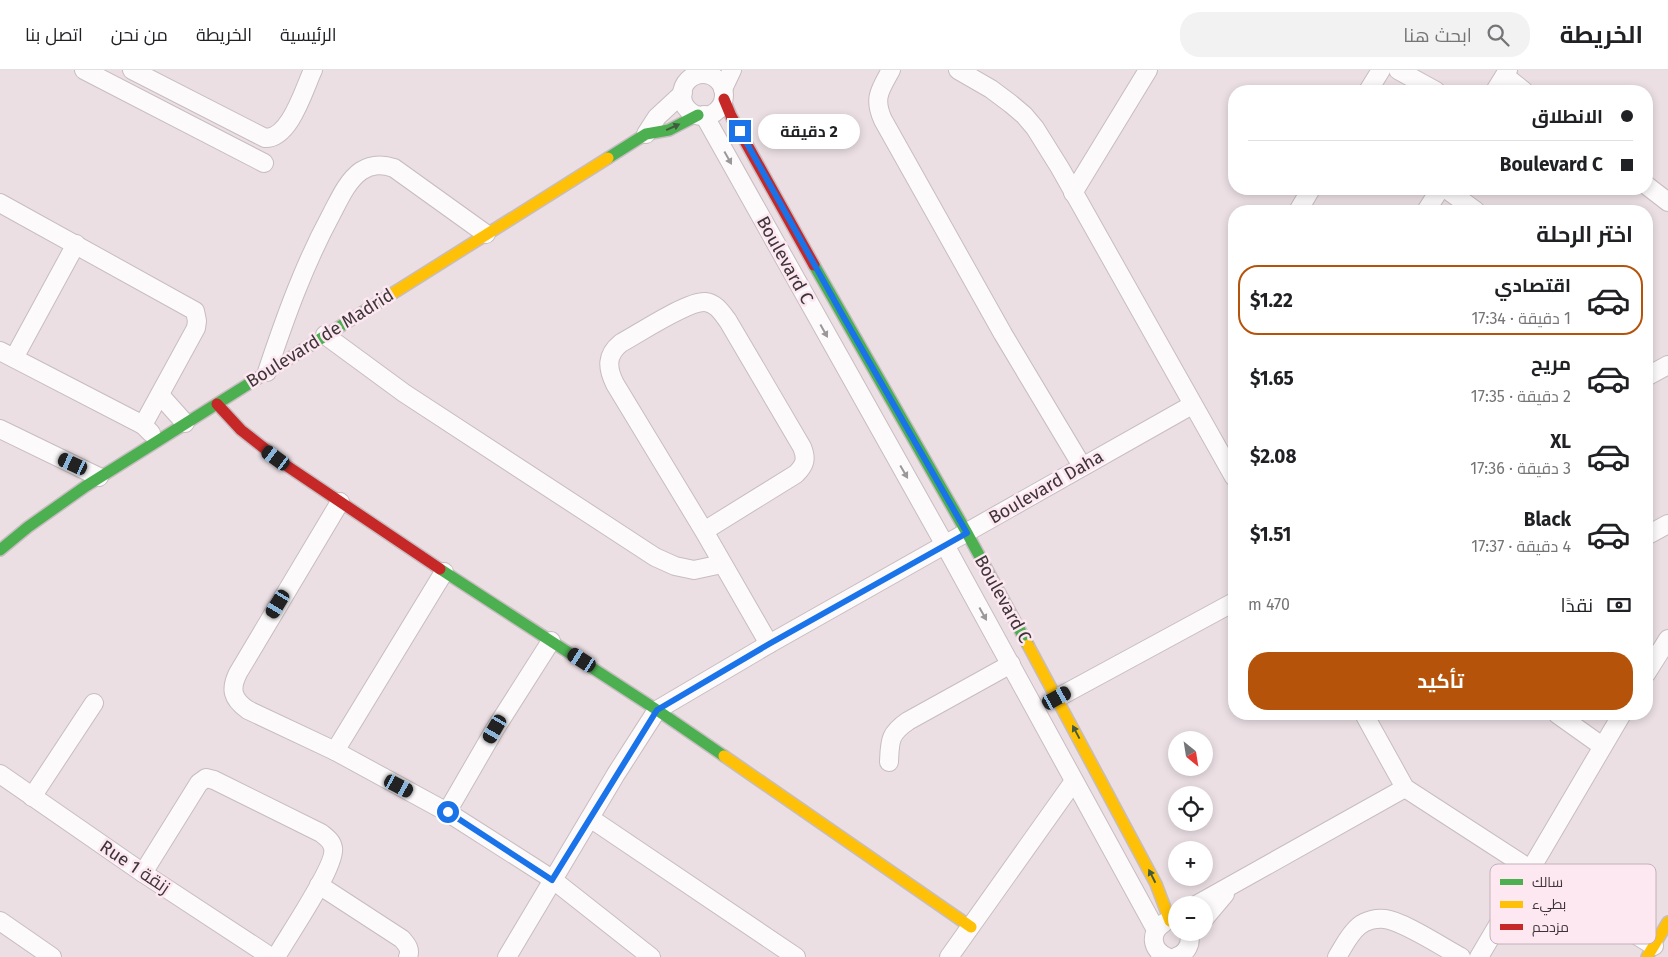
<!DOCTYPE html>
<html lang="ar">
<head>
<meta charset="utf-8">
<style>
	body { margin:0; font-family:"Fira Sans",Cairo,sans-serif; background:#f2f2f2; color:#202124; direction:rtl; height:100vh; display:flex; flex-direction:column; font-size:19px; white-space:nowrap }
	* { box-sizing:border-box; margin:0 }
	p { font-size:16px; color:#757577 }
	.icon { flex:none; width:28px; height:28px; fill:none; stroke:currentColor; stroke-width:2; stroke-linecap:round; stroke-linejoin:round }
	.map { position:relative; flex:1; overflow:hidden; direction:ltr }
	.drawer { position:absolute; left:1228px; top:135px; width:425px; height:515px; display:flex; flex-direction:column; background:#fff; border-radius:20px; box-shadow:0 2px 8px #0003; direction:rtl }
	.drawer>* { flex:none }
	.top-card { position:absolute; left:1228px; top:15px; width:425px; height:110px; border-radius:20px; box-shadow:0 2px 8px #0003; direction:rtl; display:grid; align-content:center; height:110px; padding:0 20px; background:#fff }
	.needle { width:32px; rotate:150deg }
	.fabs { position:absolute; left:1168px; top:661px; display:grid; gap:10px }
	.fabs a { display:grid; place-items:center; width:45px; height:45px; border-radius:50%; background:#fff; box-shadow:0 2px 8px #0003; font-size:25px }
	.end { position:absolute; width:22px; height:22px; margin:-11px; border:6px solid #1a73e8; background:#fff; box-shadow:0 0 0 2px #fff }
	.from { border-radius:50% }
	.bubble { position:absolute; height:35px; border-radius:18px; background:#fff; box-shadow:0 2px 8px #0003; font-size:16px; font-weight:700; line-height:35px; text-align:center; direction:rtl }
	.car { position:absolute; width:15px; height:30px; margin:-15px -8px; border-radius:6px; box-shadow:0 0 4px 1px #0007; background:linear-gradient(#222 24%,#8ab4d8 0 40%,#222 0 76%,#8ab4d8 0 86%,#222 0) }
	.top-card b { display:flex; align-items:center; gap:18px; height:48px; font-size:19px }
	.top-card b+b { border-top:1px solid #e0e0e0 }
	.top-card i { width:12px; height:12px; background:#202124 }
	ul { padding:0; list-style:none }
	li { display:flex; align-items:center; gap:15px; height:70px; margin:0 10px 8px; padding:0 10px; border:2px solid transparent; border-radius:20px }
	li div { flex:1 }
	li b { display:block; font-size:19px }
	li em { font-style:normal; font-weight:700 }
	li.selected { border-color:#b45309 }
	li>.icon { width:45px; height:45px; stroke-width:1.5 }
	h2 { padding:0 20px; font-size:22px; line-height:60px }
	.pay { display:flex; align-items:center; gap:12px; height:55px; padding:0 20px; font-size:19px }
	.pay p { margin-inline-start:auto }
	.action { display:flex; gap:10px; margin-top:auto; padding:10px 20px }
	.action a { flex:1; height:58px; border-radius:20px; background:#b45309; color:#fff; font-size:20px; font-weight:700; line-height:58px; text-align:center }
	header { display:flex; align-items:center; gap:30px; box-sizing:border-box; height:70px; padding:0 25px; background:#fff; border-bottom:1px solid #e0e0e0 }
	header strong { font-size:24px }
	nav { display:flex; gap:28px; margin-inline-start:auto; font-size:18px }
	.search { width:350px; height:45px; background:#f2f2f2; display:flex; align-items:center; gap:12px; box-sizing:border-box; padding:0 18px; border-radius:20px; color:#757577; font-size:19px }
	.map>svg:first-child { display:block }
</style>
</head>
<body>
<header>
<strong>الخريطة</strong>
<div class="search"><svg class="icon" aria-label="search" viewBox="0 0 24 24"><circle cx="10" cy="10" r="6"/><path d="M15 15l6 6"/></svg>ابحث هنا</div>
<nav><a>الرئيسية</a><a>الخريطة</a><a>من نحن</a><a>اتصل بنا</a></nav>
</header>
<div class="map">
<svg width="1668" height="887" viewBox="0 0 1668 887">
	<rect width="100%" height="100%" fill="#ebdfe4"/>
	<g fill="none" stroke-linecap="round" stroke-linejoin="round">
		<defs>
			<g id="street">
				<polyline points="84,0 264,93"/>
				<path d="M132,0L265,68C290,69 304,19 313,0"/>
				<path d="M891,0C880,20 873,28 883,50L1003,264L1082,396"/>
				<polyline points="958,0 991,19 1011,34 1024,45 1035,58 1060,98 1234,407"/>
				<polyline points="1398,0 1436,21"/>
				<circle cx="703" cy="25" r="21"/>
				<polyline points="1505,6 1524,21"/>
				<polyline points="723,19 732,0"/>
				<polyline points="1368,21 1381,0"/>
				<polyline points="1495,21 1508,0"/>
				<polyline points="704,45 945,475 1156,860"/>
				<polyline points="646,64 657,47 683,23"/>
				<polyline points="1646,115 1668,132"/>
				<polyline points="1446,119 1476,141"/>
				<polyline points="1073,123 1148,0"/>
				<polyline points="0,133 195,241 197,251 196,258 143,355"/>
				<polyline points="1298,141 1311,119"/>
				<polyline points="1426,141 1440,119"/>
				<polyline points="325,265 404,323 655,487 675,496 694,500 722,494"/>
				<polyline points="0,281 143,355 151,363"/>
				<polyline points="14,288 76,174"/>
				<path d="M267,302C285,248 304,195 331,145C339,130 347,111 361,101C372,94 382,94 394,98L486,164"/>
				<polyline points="1646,307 1668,295"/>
				<polyline points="160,325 185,353"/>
				<polyline points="0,359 99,407"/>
				<path d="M340,432L238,603C230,619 232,629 248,640L335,681L447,742L552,809L651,887"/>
				<path d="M704,461L796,404C805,395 807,389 802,377L728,251C722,243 716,233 705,232C687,231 638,264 621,273C606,285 607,298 615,314L704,461L769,574"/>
				<polyline points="1646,466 1668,454"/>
				<polyline points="1646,604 1668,569"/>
				<polyline points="1057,628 1234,532"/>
				<polyline points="1364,644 1405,718 1530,799 1654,876"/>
				<polyline points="1557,644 1602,676"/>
				<polyline points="335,681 444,502"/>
				<path d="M889,692C890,671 889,664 908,651L1011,594"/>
				<polyline points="0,704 143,803 271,887"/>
				<polyline points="32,727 94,633"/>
				<polyline points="447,742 495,659 551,571"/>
				<polyline points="590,748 796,887"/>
				<path d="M143,803L199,713L206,708L214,710L321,763C326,767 332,771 333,778C337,795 286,869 276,887"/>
				<path d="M319,815L402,869C407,875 411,879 408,887"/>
				<polyline points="1196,835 1405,718"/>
				<polyline points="1204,849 1225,824"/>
				<polyline points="0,851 52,887"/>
				<path d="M1164,853C1149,862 1151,880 1167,887"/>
				<polyline points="507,887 616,704 657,640 769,574 1192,335"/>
				<polyline points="949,887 1074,711"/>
				<path d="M1176,887C1187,883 1192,874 1189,862"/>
				<path d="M1337,887C1344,876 1349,864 1359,856C1366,850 1377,848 1385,849C1403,851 1444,878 1461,887"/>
				<polyline points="1479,887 1622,644"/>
			</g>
			<g id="fast">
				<polyline points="608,88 646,64 669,60 698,45"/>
				<polyline points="814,195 967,463 1028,575"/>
				<polyline points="0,480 28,457 86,416 387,227"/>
				<polyline points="440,499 657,640 724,686"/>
			</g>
			<g id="slow">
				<polyline points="387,227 608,88"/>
				<polyline points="1028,575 1156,814 1170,851"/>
				<polyline points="724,686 971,857"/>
				<polyline points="1647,887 1668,852"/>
			</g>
			<g id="jam">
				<polyline points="724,29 731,46 814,195"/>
				<polyline points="217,334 241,360 287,396 440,499"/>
			</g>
		</defs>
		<use href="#street" stroke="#c7bdc1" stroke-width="20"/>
		<use href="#fast" stroke="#c7bdc1" stroke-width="14"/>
		<use href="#slow" stroke="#c7bdc1" stroke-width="14"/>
		<use href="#jam" stroke="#c7bdc1" stroke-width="14"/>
		<use href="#street" stroke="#fcfafb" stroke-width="18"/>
		<use href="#fast" stroke="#4caf50" stroke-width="11"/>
		<use href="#slow" stroke="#ffc107" stroke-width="11"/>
		<use href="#jam" stroke="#c62828" stroke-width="11"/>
	</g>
	<defs><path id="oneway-solid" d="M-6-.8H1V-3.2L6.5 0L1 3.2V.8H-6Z" transform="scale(1.25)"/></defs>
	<g fill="#425a3f">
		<use href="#oneway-solid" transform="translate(673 57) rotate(-24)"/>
		<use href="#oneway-solid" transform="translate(1076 662) rotate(-118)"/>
		<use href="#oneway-solid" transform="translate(1152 806) rotate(-117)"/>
	</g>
	<g fill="#9c989a">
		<use href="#oneway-solid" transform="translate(728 88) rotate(61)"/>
		<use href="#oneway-solid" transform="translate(824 261) rotate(61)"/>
		<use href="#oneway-solid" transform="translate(904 402) rotate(60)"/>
		<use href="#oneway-solid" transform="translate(983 544) rotate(61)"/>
	</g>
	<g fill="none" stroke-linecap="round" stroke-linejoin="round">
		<polyline stroke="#1a73e8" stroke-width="6" points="448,742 552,810 657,640 769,574 967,463 843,246 740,61"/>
	</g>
	<g text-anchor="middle" stroke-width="5" stroke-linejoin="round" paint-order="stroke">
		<g font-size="18" fill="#3d3538" stroke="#fde7f0">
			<text transform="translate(785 190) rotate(61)" y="6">Boulevard C</text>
			<text transform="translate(320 268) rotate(-32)" y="6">Boulevard de Madrid</text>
			<text transform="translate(1046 417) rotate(-30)" y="6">Boulevard Daha</text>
			<text transform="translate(1003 529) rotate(61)" y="6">Boulevard C</text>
			<text transform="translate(135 797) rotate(34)" y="6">Rue 1 زنقة</text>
		</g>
	</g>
	<rect x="1490" y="794" width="166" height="80" rx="8" fill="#fde7f0" stroke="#c3b2b9" stroke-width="1"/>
	<rect x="1500" y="809" width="23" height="6" fill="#4caf50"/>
	<rect x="1500" y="831" width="23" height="7" fill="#ffc107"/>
	<rect x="1500" y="854" width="23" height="6" fill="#c62828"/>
	<g font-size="14" fill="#3d3538">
		<text x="1532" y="817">سالك</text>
		<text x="1532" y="839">بطيء</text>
		<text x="1532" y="862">مزدحم</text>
	</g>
</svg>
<div class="fabs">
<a><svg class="needle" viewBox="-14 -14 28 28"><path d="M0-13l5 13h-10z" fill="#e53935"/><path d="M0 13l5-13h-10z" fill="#757577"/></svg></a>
<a><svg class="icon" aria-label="locate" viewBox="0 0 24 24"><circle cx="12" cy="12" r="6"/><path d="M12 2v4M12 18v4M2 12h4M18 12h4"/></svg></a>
<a>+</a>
<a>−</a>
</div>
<i class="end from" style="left:448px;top:742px"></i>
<i class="end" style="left:740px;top:61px"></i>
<div class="bubble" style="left:758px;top:44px;width:102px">2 دقيقة</div>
<i class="car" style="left:276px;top:388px;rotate:306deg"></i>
<i class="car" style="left:73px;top:394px;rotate:295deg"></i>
<i class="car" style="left:278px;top:534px;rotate:211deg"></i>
<i class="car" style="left:582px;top:590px;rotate:303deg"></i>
<i class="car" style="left:1057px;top:628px;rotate:61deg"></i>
<i class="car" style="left:495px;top:659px;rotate:210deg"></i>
<i class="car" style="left:399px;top:716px;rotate:118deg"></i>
<div class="top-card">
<b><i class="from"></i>الانطلاق</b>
<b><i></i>Boulevard C</b>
</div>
<section class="drawer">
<h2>اختر الرحلة</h2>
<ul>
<li class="selected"><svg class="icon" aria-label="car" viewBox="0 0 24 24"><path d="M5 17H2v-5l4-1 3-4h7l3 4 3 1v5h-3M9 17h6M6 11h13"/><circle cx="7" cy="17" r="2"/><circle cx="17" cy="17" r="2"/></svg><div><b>اقتصادي</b><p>1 دقيقة · 17:34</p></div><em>$1.22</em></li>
<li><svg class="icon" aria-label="car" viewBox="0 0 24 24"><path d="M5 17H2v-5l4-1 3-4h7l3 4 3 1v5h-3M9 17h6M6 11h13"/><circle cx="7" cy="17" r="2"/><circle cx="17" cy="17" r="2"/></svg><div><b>مريح</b><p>2 دقيقة · 17:35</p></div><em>$1.65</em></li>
<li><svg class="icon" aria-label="car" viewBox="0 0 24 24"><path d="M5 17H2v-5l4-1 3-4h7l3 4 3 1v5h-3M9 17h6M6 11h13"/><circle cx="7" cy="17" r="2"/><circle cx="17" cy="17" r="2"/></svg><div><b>XL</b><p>3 دقيقة · 17:36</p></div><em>$2.08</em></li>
<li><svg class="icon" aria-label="car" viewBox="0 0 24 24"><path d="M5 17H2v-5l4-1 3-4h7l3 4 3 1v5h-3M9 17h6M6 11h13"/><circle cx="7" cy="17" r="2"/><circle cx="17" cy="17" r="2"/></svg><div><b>Black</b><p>4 دقيقة · 17:37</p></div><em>$1.51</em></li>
</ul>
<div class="pay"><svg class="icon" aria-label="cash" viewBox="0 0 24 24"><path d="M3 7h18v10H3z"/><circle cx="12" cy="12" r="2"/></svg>نقدًا<p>470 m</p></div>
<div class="action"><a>تأكيد</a></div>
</section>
</div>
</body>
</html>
